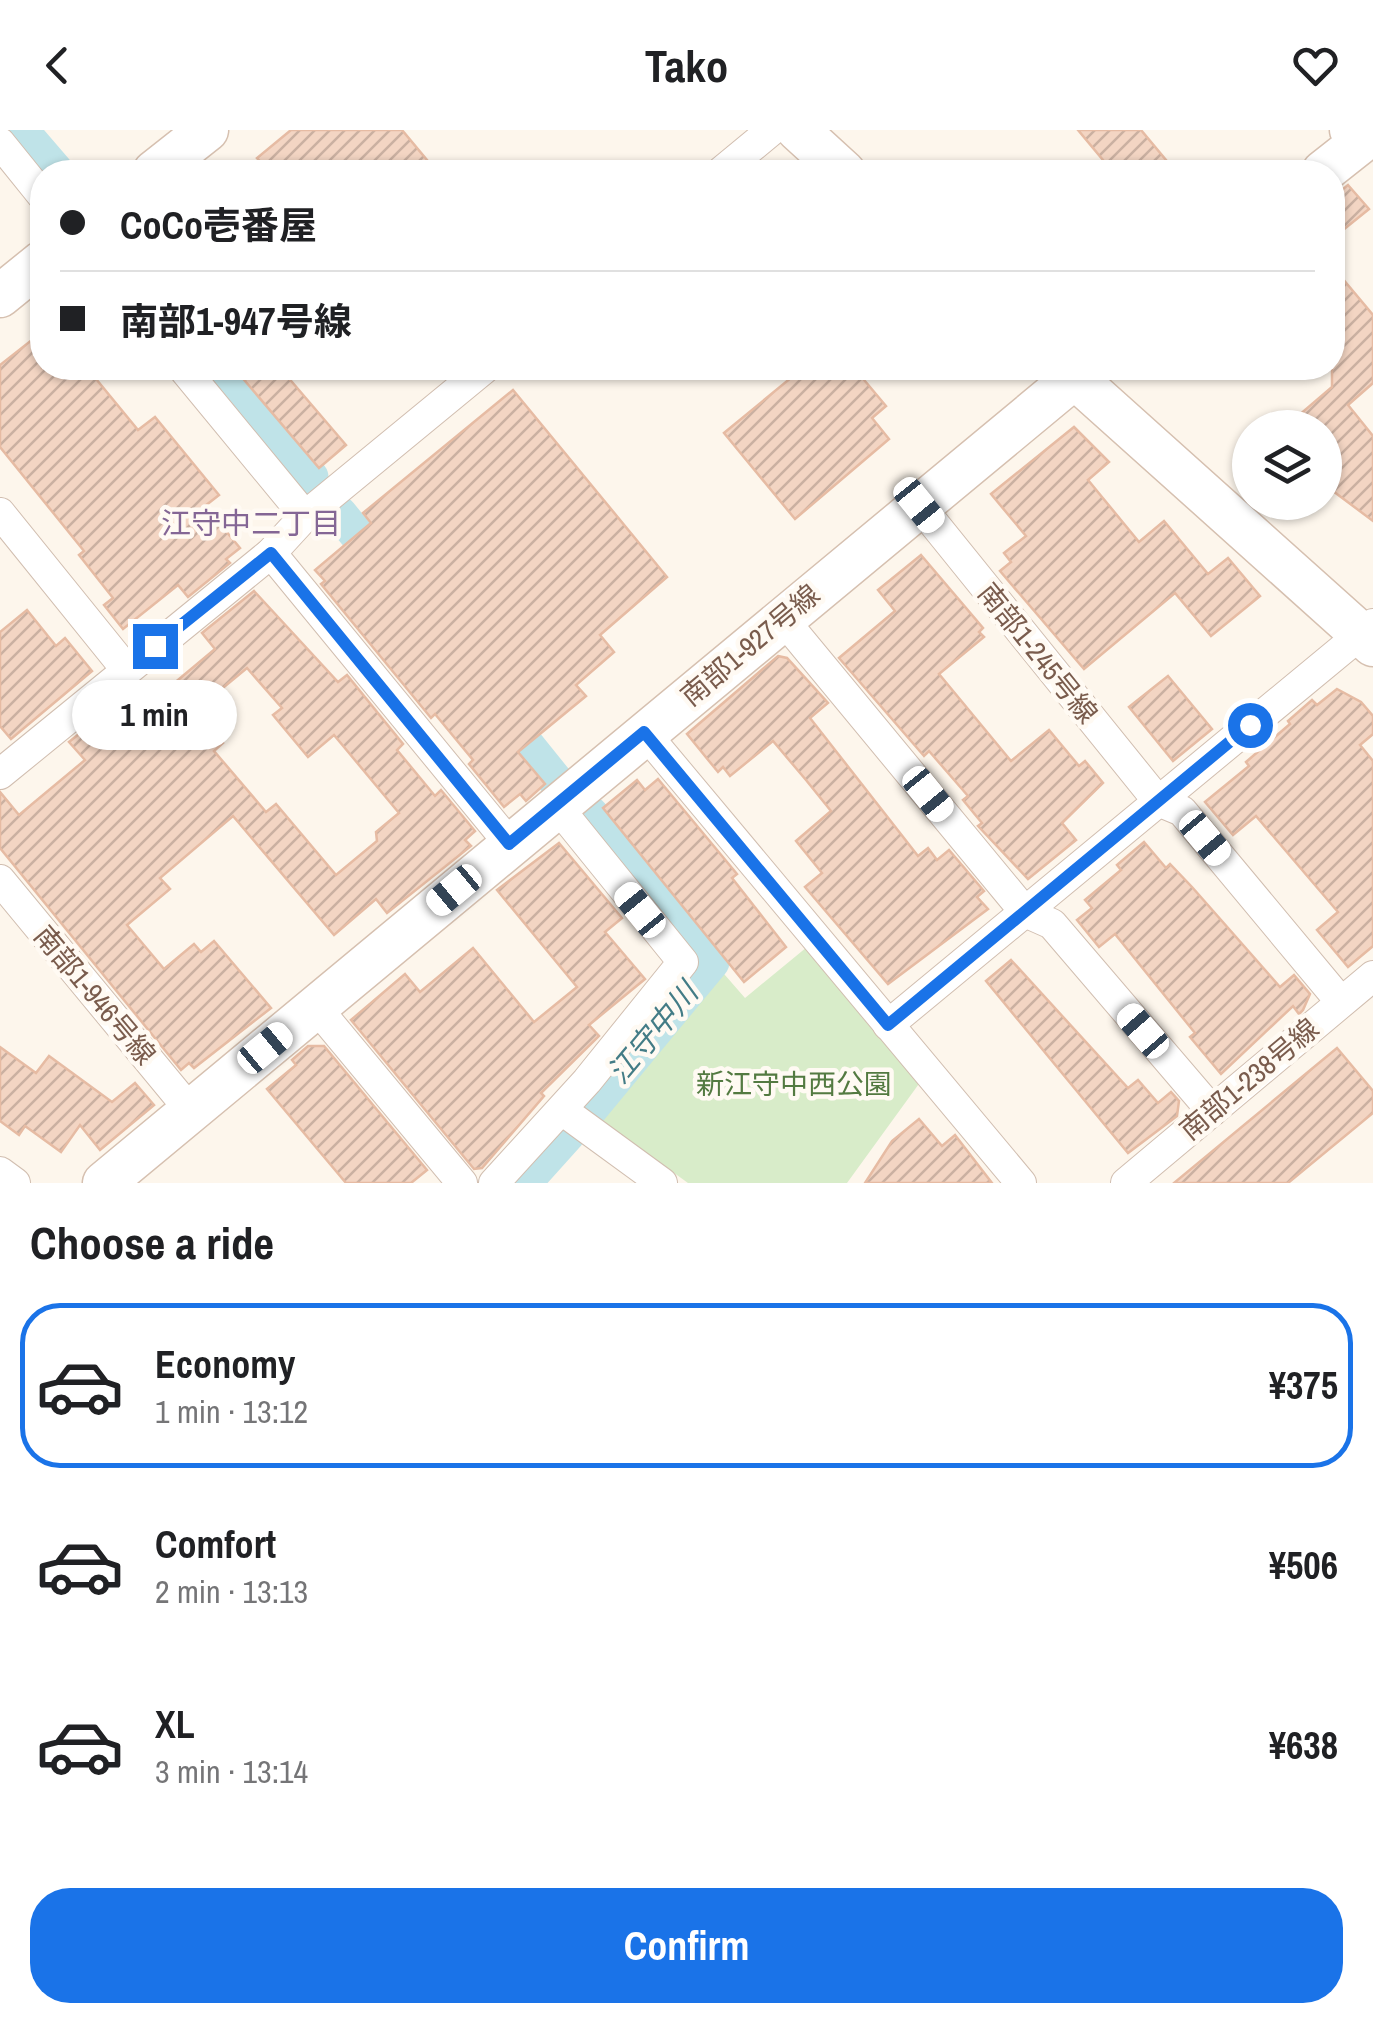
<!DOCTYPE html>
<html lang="en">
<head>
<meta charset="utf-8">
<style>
	body { margin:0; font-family:"Archivo Narrow","Noto Sans JP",sans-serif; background:#f6f6f6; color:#202124; height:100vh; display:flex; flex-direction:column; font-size:38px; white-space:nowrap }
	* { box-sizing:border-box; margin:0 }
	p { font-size:32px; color:#757577 }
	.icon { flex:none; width:55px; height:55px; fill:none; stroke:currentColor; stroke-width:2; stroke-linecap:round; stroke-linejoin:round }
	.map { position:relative; height:1053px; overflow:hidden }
	.side { display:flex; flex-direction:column; background:#fff; flex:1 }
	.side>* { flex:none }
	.hud { position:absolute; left:30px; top:30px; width:1315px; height:220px; border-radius:40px; box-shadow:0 2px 8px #0004; display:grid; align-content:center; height:220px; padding:0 30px; background:#fff }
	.controls { position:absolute; left:1232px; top:280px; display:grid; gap:20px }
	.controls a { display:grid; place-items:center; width:110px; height:110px; border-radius:50%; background:#fff; box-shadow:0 2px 8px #0004; font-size:50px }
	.end { position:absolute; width:45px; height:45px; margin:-22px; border:12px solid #1a73e8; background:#fff; box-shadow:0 0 0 5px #fff }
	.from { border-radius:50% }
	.bubble { position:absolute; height:70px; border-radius:35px; background:#fff; box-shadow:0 2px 8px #0004; font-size:32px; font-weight:700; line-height:70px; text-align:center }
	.car { position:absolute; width:30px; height:60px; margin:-30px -15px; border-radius:12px; box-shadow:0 0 8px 2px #0007; background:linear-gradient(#fff 24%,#345 0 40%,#fff 0 76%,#345 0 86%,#fff 0) }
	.hud b { display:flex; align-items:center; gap:35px; height:95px; font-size:38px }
	.hud b+b { border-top:2px solid #e0e0e0 }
	.hud i { width:25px; height:25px; background:#202124 }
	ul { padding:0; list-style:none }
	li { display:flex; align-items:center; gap:30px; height:165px; margin:0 20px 15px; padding:0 10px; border:5px solid transparent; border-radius:40px }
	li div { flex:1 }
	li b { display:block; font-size:38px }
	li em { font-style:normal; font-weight:700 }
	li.active { border-color:#1a73e8 }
	li>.icon { width:90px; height:90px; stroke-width:1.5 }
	h2 { padding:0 30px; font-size:45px; line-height:120px }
	.primary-button { display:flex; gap:20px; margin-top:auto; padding:20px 30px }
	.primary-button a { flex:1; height:115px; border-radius:40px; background:#1a73e8; color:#fff; font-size:40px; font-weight:700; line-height:115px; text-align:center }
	header { display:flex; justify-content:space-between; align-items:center; height:130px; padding:0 30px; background:#fff; font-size:45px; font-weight:700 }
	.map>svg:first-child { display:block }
</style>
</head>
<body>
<header><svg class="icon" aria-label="back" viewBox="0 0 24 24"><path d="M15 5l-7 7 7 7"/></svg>Tako<svg class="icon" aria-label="heart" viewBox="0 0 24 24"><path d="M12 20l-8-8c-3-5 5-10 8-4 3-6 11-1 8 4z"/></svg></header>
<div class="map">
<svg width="1373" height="1053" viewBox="0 0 1373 1053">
	<defs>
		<pattern id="building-hatch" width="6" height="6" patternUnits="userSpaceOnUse" patternTransform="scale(2.5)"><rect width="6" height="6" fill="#f3d5c3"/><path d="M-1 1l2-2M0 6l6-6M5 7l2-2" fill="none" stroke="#cab0a1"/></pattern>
	</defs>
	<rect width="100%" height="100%" fill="#fdf6ec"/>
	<polygon fill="#d8ecc9" points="807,817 921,951 847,1053 688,1053 594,985 718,837 745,868"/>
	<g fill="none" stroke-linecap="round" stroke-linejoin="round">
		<g stroke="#bfe3e8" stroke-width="35">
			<polyline points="21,0 57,42"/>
			<polyline points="220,238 311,347"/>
			<polyline points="340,384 387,442"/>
			<polyline points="498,579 556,651"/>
			<polyline points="587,983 712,832 591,684"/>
			<polyline points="524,1053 568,1004"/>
		</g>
	</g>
	<g fill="url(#building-hatch)" stroke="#e6bba3" stroke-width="2.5" fill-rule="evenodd">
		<polygon points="291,0 402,0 437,42 270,42 257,28"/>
		<polygon points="1078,0 1141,0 1176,42 1113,42"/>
		<polygon points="1348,55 1369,79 1332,109 1332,68"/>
		<polygon points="1332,136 1373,185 1373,253 1348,275 1373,306 1373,391 1325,355 1325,298 1284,298 1332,257"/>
		<polygon points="42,202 42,238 87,238 138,300 155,287 219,365 205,376 240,418 226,429 230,433 188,467 178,455 123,499 104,475 113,468 79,425 84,421 0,317 0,235"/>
		<polygon points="234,238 280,238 346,315 319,338"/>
		<polygon points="803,238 854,238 886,276 872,288 889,309 795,389 724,303"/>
		<polygon points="513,260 667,447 600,505 614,522 576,555 586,566 518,622 545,654 526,671 520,664 504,677 469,634 473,630 435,584 431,588 321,454 325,451 315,440 371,393 363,383"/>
		<polygon points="1074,297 1109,332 1088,350 1139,412 1164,391 1208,444 1228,428 1260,466 1211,506 1175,463 1084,539 1000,441 1011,432 1004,423 1026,406 991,364"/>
		<polygon points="921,425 983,498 979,502 984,507 939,544 1011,631 1049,600 1079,636 1085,631 1103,653 1062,693 1076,710 1028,749 978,696 982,693 963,670 968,666 929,621 924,626 839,528 895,481 878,460"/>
		<path d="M254,461L338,552L347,545L403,614L397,620L402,626L435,666L441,660L475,701L465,710L471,716L387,783L376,769L334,805L233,686L160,748L170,759L127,795L164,839L194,814L201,822L214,811L271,878L194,938L189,933L181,940L0,718V662L19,685L85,630L69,612L109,580L123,596L215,519L202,503ZM247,538L282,578L273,585L308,627L334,605L399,683L376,702L377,711L336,745L276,674L266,682L214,621L223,613L206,593L218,584L207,571Z"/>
		<polygon points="27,480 56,516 65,508 92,541 11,609 0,596 0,502"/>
		<polygon points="778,526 787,528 828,573 810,588 918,726 928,718 937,730 949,720 984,761 977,767 988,779 888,854 805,757 822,743 796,711 831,681 806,650 773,611 730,646 723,637 718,642 687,604"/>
		<polygon points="1168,546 1212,599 1173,631 1129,577"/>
		<polygon points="1337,559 1361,572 1373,586 1373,604 1360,615 1373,631 1373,816 1348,837 1317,800 1338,782 1256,686 1233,705 1205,672 1249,636 1246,632 1290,594 1288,591 1312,570 1317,575"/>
		<polygon points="658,649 737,744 732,748 786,817 744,852 603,678 637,650 645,660"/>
		<polygon points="1144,712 1166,738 1170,734 1192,757 1280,857 1294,845 1310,864 1303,880 1299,884 1293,876 1221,944 1190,907 1195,903 1115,804 1099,817 1077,790 1092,778 1085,770 1121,740 1117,735"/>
		<polygon points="559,713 622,788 605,802 645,849 589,895 599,906 541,963 544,966 482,1038 474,1039 351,890 405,844 420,862 473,818 534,892 577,857 497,760"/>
		<polygon points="1011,830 1128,958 1138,950 1158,973 1171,962 1179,971 1177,986 1128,1023 986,851"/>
		<polygon points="308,916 324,916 427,1040 411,1053 346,1053 267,959 296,935 292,930"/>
		<polygon points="0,917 36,943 49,926 112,972 135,953 154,975 100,1020 80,995 61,1022 25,996 19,1005 0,991"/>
		<polygon points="1337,918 1373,961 1373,983 1288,1053 1174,1053"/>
		<polygon points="919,989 942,1016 955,1005 992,1053 865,1053 892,1011"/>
	</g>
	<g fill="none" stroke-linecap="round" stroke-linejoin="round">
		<defs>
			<g id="street">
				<polyline points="0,13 42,65"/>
				<polyline points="721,42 772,0"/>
				<polyline points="183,238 305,386 485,238"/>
				<polyline points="919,375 1158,671 1182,681 1341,872"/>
				<polyline points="0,383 126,539"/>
				<polyline points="271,423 509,713"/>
				<polyline points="782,488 1025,782 1052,794 1212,981"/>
				<polyline points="644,602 1021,1053"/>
				<polyline points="0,644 271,423 305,386"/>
				<polyline points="0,750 190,980"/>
				<polyline points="315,876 462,1053"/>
				<polyline points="888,895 1373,494"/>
				<polyline points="562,980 662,1053"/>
				<polyline points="0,1042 15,1053"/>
				<polyline points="494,1053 587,951 683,832 556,675"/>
				<polyline points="1126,1053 1373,846"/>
			</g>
			<g id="secondary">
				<polyline points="798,0 844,42"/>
				<polyline points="154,42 207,0"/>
				<polyline points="1323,42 1361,12 1351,0"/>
				<polyline points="0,166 42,132"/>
				<polyline points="1064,238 1373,515"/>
				<polyline points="104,1053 1086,238"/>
			</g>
		</defs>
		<use href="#street" stroke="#d1beb0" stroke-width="32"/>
		<use href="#secondary" stroke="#d6c0b0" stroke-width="45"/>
		<use href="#street" stroke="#fff" stroke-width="30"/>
		<use href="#secondary" stroke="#fff" stroke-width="42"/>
	</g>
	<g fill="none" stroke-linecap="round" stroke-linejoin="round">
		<polyline stroke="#1a73e8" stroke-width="12" points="155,516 271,423 509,714 644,602 888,895 1250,595"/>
	</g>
	<g text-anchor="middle" stroke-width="9" stroke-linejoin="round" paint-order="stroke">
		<g font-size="28" fill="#7a5c4d" stroke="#fffaf3">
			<text transform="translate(750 515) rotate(-40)" y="10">南部1-927号線</text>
			<text transform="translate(1038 523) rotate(51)" y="10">南部1-245号線</text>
			<text transform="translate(95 865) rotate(50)" y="10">南部1-946号線</text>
			<text transform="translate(1249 949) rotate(-40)" y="10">南部1-238号線</text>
		</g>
		<g font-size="28" fill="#537a41" stroke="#fffaf3">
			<text x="794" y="964">新江守中西公園</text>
		</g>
		<g font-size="30" fill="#846695" stroke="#fffaf3">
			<text x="251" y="404">江守中二丁目</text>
		</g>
		<g font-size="30" font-style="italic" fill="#437c86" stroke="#fffaf3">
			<text transform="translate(653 903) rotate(-50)" y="10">江守中川</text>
		</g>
	</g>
</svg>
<div class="controls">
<a><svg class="icon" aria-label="layers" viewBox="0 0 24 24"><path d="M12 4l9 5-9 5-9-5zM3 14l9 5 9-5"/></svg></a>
</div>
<i class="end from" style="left:1250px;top:595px"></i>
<i class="end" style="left:155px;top:516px"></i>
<div class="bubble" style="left:72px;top:550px;width:165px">1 min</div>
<i class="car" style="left:919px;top:375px;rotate:141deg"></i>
<i class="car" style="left:928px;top:664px;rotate:141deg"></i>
<i class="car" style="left:1205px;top:708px;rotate:140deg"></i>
<i class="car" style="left:454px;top:760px;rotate:230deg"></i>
<i class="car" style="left:640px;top:780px;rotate:321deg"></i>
<i class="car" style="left:1143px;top:901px;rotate:319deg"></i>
<i class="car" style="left:265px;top:918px;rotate:50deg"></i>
<div class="hud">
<b><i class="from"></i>CoCo壱番屋</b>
<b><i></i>南部1-947号線</b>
</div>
</div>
<section class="side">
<h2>Choose a ride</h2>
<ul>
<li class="active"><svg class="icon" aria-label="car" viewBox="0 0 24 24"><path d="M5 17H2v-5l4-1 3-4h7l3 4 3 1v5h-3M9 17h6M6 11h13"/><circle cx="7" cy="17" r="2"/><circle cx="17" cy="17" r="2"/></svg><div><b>Economy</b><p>1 min · 13:12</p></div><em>¥375</em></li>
<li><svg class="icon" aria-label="car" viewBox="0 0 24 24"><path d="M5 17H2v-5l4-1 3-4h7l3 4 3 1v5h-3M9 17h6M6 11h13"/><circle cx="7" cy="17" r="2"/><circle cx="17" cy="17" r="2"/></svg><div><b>Comfort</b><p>2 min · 13:13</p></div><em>¥506</em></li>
<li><svg class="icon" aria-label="car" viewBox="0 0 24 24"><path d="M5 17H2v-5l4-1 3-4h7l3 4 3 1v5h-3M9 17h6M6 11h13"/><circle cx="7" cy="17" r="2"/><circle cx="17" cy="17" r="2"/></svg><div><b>XL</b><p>3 min · 13:14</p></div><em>¥638</em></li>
</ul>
<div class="primary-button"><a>Confirm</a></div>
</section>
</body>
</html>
